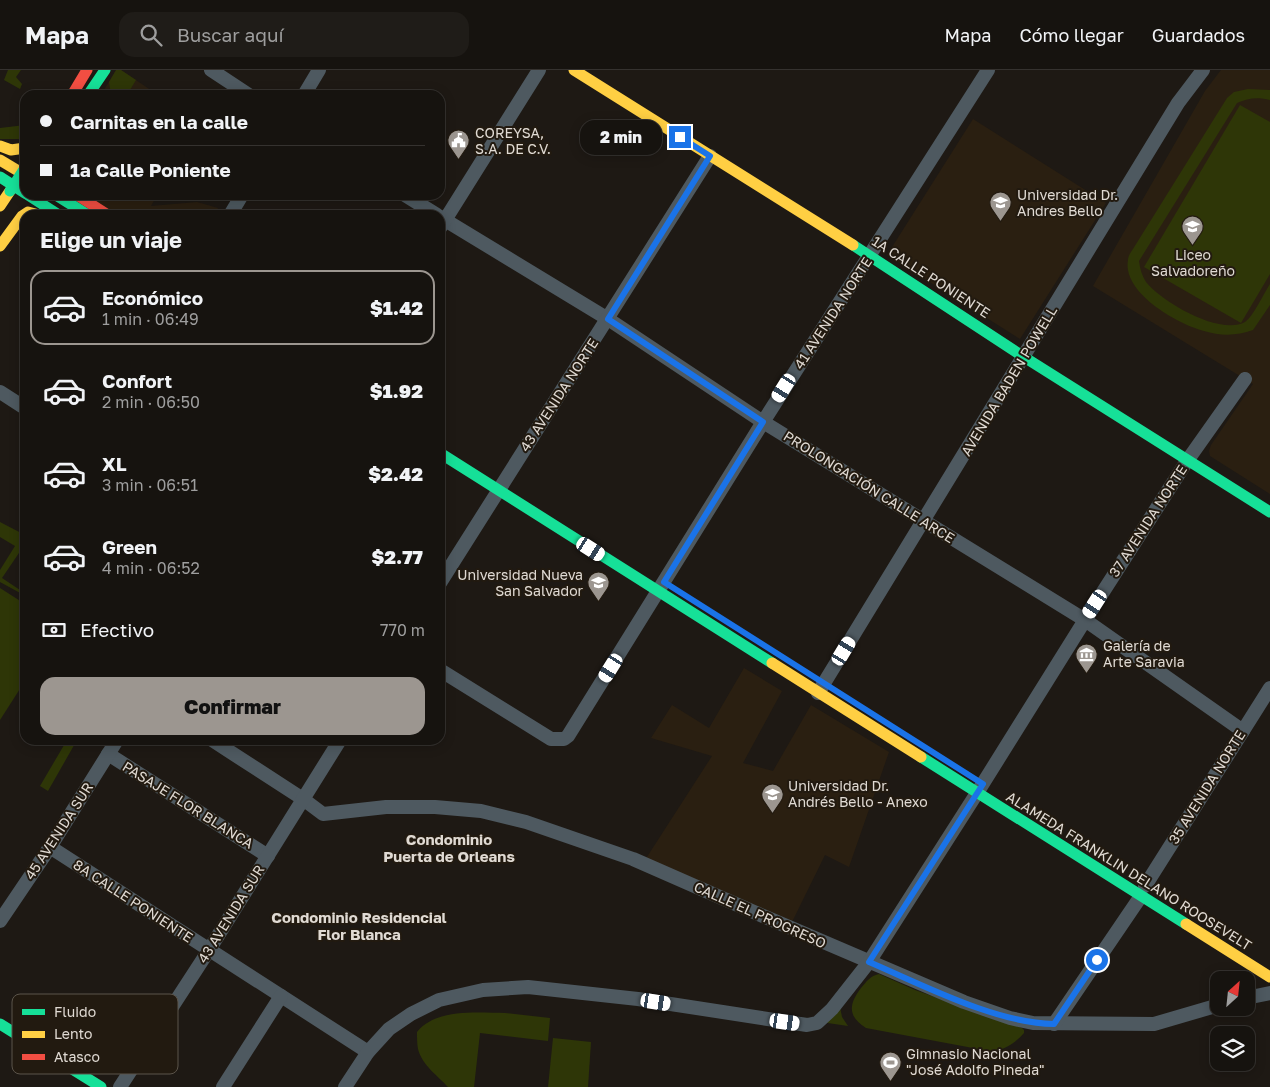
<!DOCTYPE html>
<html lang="es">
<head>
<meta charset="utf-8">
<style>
	body { margin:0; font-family:"Golos Text",sans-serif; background:#1f1c18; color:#f1f3f6; height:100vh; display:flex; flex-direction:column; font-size:19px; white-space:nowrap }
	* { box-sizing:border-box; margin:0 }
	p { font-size:16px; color:#9e9e9e }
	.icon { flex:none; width:28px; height:28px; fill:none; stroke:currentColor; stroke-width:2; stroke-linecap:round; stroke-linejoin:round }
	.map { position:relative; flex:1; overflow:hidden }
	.panel { position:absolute; left:20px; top:140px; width:425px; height:535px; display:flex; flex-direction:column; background:#16130f; border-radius:15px; box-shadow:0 2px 12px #0003,0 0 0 1px #35322f }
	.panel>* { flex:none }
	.top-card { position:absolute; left:20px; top:20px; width:425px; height:110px; border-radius:15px; box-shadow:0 2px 12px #0003,0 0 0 1px #35322f; display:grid; align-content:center; height:110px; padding:0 20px; background:#16130f }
	.needle { width:32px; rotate:27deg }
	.fabs { position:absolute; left:1210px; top:901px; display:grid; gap:10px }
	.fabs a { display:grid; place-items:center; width:45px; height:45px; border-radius:10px; background:#16130f; box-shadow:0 2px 12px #0003,0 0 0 1px #35322f; font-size:25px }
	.end { position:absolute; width:22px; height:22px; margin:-11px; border:6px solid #1a73e8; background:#fff; box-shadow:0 0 0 2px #fff }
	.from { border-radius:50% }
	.bubble { position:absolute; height:35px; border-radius:15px; background:#16130f; box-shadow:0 2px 12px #0003,0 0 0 1px #35322f; font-size:16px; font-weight:800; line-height:35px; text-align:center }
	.car { position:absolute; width:15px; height:30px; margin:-15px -8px; border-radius:6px; box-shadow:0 0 4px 1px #0007; background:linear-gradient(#fff 24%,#345 0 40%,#fff 0 76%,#345 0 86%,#fff 0) }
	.top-card b { display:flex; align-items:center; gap:18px; height:48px; font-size:19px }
	.top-card b+b { border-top:1px solid #35322f }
	.top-card i { width:12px; height:12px; background:#f1f3f6 }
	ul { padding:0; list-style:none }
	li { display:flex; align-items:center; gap:15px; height:75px; margin:0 10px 8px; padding:0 10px; border:2px solid transparent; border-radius:15px }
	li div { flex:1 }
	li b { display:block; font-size:19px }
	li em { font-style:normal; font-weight:800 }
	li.active { border-color:#9c9690 }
	li>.icon { width:45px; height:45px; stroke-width:1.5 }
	h2 { padding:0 20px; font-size:22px; line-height:60px }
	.pay { display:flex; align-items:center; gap:12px; height:55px; padding:0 20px; font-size:19px }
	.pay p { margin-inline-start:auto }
	.cta { display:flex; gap:10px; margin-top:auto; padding:10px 20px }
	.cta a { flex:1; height:58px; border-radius:15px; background:#9c9690; color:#111; font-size:20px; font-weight:800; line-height:58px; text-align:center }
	header { display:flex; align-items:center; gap:30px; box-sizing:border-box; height:70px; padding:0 25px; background:#16130f; border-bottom:1px solid #35322f }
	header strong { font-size:24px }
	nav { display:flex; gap:28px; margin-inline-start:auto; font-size:18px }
	.search { width:350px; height:45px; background:#1f1c18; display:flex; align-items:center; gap:12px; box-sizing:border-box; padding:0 18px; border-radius:15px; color:#9e9e9e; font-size:19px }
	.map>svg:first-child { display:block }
</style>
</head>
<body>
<header>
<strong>Mapa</strong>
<div class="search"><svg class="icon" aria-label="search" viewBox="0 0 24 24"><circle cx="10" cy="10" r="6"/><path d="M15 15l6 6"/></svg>Buscar aquí</div>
<nav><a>Mapa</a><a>Cómo llegar</a><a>Guardados</a></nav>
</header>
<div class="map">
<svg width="1270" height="1017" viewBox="0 0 1270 1017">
	<rect width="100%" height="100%" fill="#1e1914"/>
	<g fill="#2a1f11">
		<polygon points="116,0 121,0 158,25 101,25"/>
		<polygon points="1221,0 1270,0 1270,424 1210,386 1209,381 1211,375 1253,314 1093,216 1205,21"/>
		<polygon points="973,49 1106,133 1020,269 887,185"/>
		<polygon points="85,125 157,125 151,136 197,132 218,138 214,145 114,145"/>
		<polygon points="744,598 782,621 743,693 773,701 811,635 889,682 849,797 825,785 792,852 645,790 712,686 651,668 672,635 709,658"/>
	</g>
	<g fill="#2e3607">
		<polygon points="8,0 21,0 16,7 22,14 20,19 4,10"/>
		<polygon points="116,0 121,0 136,10 127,25 111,25 109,12"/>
		<path d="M1248,19L1270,20V30C1258,27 1248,28 1237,33L1139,191C1140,199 1142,206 1146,212C1162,232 1220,266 1245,252C1253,247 1264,223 1270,214V235L1253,260C1237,266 1220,266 1204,261C1178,254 1122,223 1128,190C1128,186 1131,182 1133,179L1227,28L1234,22Z"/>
		<polygon points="1240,35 1270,52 1270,204 1241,253 1144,197"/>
		<polygon points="25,55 25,69 0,69 0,58"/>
		<polygon points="0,452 25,465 25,483 21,480 2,508 23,522 25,520 25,531 20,528 22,524 0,512 0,500 15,476 0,467"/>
		<polygon points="0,518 25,534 25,611 0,650"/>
		<polygon points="67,670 77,670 48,721 40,716"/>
		<path d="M879,904L915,920L1022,958L1024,960V963C1014,974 1004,981 989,981L866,958C847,946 849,934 861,918C867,911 870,906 879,904Z"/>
		<polygon points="840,937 842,947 848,956 821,952"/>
		<path d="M505,943L550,948L548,971L480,963L474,1017H448C438,1006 422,995 418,979C417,974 417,967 417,962C436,938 477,943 505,943Z"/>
		<polygon points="553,968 591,972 588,1017 548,1017"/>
	</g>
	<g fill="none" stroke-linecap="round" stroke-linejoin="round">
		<g stroke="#4e5960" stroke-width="14">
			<polyline points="211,0 249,25"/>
			<polyline points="304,25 319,0"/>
			<polyline points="405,125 437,145"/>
			<polyline points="230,145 242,125"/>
			<polyline points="440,147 608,249 763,352 1085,550 1243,661"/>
			<polyline points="440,158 539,0"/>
			<polyline points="0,322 25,338"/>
			<polyline points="440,513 710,86"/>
			<polyline points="440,600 551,669 564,669 568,666 763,352 988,0"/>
			<polyline points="818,623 1178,33 1203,0"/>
			<polyline points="212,670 303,729 323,744 386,737 435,737 481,741 526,752 633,789 763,846 964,932 1010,948 1033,953 1154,954 1219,935"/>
			<polyline points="108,684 268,786"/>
			<polyline points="50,777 368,982"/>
			<polyline points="1145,816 1270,618"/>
			<polyline points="0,851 50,777 117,670"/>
			<polyline points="1246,928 1270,923"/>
			<polyline points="1054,954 1141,826"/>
			<polyline points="120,1017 209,880 340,670"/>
			<polyline points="223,1017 281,926"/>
			<polyline points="345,1017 368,982 389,959 411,944 439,930 483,920 528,917 638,929 807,955 817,953 832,939 869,892 977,723 1085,550 1187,391 1245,309"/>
		</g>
		<g stroke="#16e098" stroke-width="11">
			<polyline points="88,25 105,0"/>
			<polyline points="0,107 25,123"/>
			<polyline points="28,125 59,145"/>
			<polyline points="56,125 88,145"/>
			<polyline points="853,175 1024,287 1270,442"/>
			<polyline points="440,383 772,593"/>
			<polyline points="921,687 1186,854"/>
			<polyline points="0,954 101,1017"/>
		</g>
		<g stroke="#ffcf43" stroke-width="11">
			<polyline points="574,0 853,175"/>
			<polyline points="0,76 11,80 25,78"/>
			<polyline points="0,90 25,105"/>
			<polyline points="0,136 10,121"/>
			<polyline points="0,176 22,146 28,142 39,145"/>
			<polyline points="772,593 921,687"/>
			<polyline points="1186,854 1270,907"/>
		</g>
		<g stroke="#f24e42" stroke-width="11">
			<polyline points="72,25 87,0"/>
			<polyline points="77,125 108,145"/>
		</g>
		<polyline stroke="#16e098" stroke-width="11" points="10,121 25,98"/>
	</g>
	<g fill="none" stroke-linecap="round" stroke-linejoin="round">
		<path stroke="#1a73e8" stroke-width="6" d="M680,67L710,86L608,249L763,352L664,512L983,714L869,892C923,915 995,953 1054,954L1097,890"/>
	</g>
	<defs>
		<symbol id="civic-pin" viewBox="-11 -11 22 30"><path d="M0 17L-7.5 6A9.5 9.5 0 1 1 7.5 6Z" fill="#9c9690" stroke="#221a10"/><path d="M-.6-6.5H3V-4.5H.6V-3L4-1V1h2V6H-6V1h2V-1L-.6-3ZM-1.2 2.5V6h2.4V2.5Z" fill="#fff"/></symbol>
		<symbol id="university-pin" viewBox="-11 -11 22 30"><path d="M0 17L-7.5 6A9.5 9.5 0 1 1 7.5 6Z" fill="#9c9690" stroke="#221a10"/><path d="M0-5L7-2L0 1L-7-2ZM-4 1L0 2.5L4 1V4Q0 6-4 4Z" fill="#fff"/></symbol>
		<symbol id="school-pin" viewBox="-11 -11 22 30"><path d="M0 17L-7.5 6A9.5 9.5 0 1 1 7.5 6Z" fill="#9c9690" stroke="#221a10"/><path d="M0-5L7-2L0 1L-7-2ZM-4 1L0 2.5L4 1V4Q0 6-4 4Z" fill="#fff"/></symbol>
		<symbol id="museum-pin" viewBox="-11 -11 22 30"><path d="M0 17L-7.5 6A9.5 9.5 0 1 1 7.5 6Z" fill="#9c9690" stroke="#221a10"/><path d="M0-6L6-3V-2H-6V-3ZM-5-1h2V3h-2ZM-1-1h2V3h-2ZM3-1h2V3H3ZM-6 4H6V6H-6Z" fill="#fff"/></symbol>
		<symbol id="stadium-pin" viewBox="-11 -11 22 30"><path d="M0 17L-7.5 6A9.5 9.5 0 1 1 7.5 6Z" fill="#9c9690" stroke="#221a10"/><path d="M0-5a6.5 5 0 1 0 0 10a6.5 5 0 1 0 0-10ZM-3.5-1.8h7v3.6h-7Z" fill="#fff"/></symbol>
	</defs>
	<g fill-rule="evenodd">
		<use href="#civic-pin" x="446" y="58" width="25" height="34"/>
		<use href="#university-pin" x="988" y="120" width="25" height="34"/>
		<use href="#school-pin" x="1180" y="144" width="25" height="34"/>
		<use href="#university-pin" x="586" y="500" width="25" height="34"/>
		<use href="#museum-pin" x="1074" y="572" width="25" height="34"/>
		<use href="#university-pin" x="760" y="712" width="25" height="34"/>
		<use href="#stadium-pin" x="878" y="980" width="25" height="34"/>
	</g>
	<g text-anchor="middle" stroke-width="4" stroke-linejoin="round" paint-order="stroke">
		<g font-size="14" fill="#e0dad3" stroke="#221a10" text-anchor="start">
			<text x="475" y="68">COREYSA,<tspan x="475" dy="16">S.A. DE C.V.</tspan></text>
			<text x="1017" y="130">Universidad Dr.<tspan x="1017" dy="16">Andres Bello</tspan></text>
			<text x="1193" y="190" text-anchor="middle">Liceo<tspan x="1193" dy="16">Salvadoreño</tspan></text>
			<text x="583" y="510" text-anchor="end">Universidad Nueva<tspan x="583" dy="16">San Salvador</tspan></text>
			<text x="1103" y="581">Galería de<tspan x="1103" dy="16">Arte Saravia</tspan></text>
			<text x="788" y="721">Universidad Dr.<tspan x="788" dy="16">Andrés Bello - Anexo</tspan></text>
			<text x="906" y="989">Gimnasio Nacional<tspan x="906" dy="16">"José Adolfo Pineda"</tspan></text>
		</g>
		<g font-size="14" fill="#e0dad3" stroke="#221a10">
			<text transform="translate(931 207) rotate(33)" y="5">1A CALLE PONIENTE</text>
			<text transform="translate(833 243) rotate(-57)" y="5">41 AVENIDA NORTE</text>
			<text transform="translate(1009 311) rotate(-59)" y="5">AVENIDA BADEN POWELL</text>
			<text transform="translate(559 325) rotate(-57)" y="5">43 AVENIDA NORTE</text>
			<text transform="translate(869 417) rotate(32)" y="5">PROLONGACIÓN CALLE ARCE</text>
			<text transform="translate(1148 451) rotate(-57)" y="5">37 AVENIDA NORTE</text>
			<text transform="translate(1207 717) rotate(-58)" y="5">35 AVENIDA NORTE</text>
			<text transform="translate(188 735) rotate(32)" y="5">PASAJE FLOR BLANCA</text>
			<text transform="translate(59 761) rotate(-57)" y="5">45 AVENIDA SUR</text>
			<text transform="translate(1129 801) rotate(32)" y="5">ALAMEDA FRANKLIN DELANO ROOSEVELT</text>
			<text transform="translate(133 831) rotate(33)" y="5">8A CALLE PONIENTE</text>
			<text transform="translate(231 844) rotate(-58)" y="5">43 AVENIDA SUR</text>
			<text transform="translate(760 845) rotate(24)" y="5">CALLE EL PROGRESO</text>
		</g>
		<g font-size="15" font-weight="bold" fill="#e0dad3" stroke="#221a10">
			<text x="449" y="775">Condominio<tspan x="449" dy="17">Puerta de Orleans</tspan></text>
			<text x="359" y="853">Condominio Residencial<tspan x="359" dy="17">Flor Blanca</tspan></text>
		</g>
	</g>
	<rect x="12" y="924" width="166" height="80" rx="8" fill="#221a10" stroke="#5b544a" stroke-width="1"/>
	<rect x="22" y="939" width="23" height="6" fill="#16e098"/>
	<rect x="22" y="961" width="23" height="7" fill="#ffcf43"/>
	<rect x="22" y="984" width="23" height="6" fill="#f24e42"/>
	<g font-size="14" fill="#e0dad3">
		<text x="54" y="947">Fluido</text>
		<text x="54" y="969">Lento</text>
		<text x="54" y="992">Atasco</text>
	</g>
</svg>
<div class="fabs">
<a><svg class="needle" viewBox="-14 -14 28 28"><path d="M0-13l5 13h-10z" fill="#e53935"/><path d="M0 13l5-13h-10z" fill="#9e9e9e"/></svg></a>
<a><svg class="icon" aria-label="layers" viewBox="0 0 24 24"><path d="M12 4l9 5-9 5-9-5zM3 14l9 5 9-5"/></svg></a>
</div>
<i class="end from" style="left:1097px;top:890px"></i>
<i class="end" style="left:680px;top:67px"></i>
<div class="bubble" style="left:580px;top:50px;width:82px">2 min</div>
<i class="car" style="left:784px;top:318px;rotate:212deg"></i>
<i class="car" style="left:591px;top:479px;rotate:122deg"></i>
<i class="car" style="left:1095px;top:534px;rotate:213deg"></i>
<i class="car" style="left:844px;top:581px;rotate:31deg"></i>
<i class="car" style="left:611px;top:598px;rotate:212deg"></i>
<i class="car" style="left:656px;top:932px;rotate:99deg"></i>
<i class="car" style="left:785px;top:952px;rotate:98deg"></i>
<div class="top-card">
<b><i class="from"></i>Carnitas en la calle</b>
<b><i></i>1a Calle Poniente</b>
</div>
<section class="panel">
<h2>Elige un viaje</h2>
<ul>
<li class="active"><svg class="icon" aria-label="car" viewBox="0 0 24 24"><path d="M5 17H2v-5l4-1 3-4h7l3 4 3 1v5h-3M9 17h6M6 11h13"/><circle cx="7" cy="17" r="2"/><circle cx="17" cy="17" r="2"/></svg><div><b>Económico</b><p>1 min · 06:49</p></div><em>$1.42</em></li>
<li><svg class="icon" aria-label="car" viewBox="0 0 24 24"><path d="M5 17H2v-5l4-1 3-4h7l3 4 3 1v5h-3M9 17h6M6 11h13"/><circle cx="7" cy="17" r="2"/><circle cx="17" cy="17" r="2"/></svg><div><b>Confort</b><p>2 min · 06:50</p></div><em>$1.92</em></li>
<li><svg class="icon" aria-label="car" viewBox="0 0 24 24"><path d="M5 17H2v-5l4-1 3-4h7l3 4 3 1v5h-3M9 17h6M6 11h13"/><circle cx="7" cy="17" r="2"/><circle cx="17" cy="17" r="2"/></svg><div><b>XL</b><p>3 min · 06:51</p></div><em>$2.42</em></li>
<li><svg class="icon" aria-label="car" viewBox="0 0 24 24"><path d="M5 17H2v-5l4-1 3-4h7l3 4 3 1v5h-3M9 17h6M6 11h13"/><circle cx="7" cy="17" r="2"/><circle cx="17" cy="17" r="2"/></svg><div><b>Green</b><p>4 min · 06:52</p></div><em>$2.77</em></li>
</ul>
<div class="pay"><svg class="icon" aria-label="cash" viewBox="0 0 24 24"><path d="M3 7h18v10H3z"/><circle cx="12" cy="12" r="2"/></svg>Efectivo<p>770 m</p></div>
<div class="cta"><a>Confirmar</a></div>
</section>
</div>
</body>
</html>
